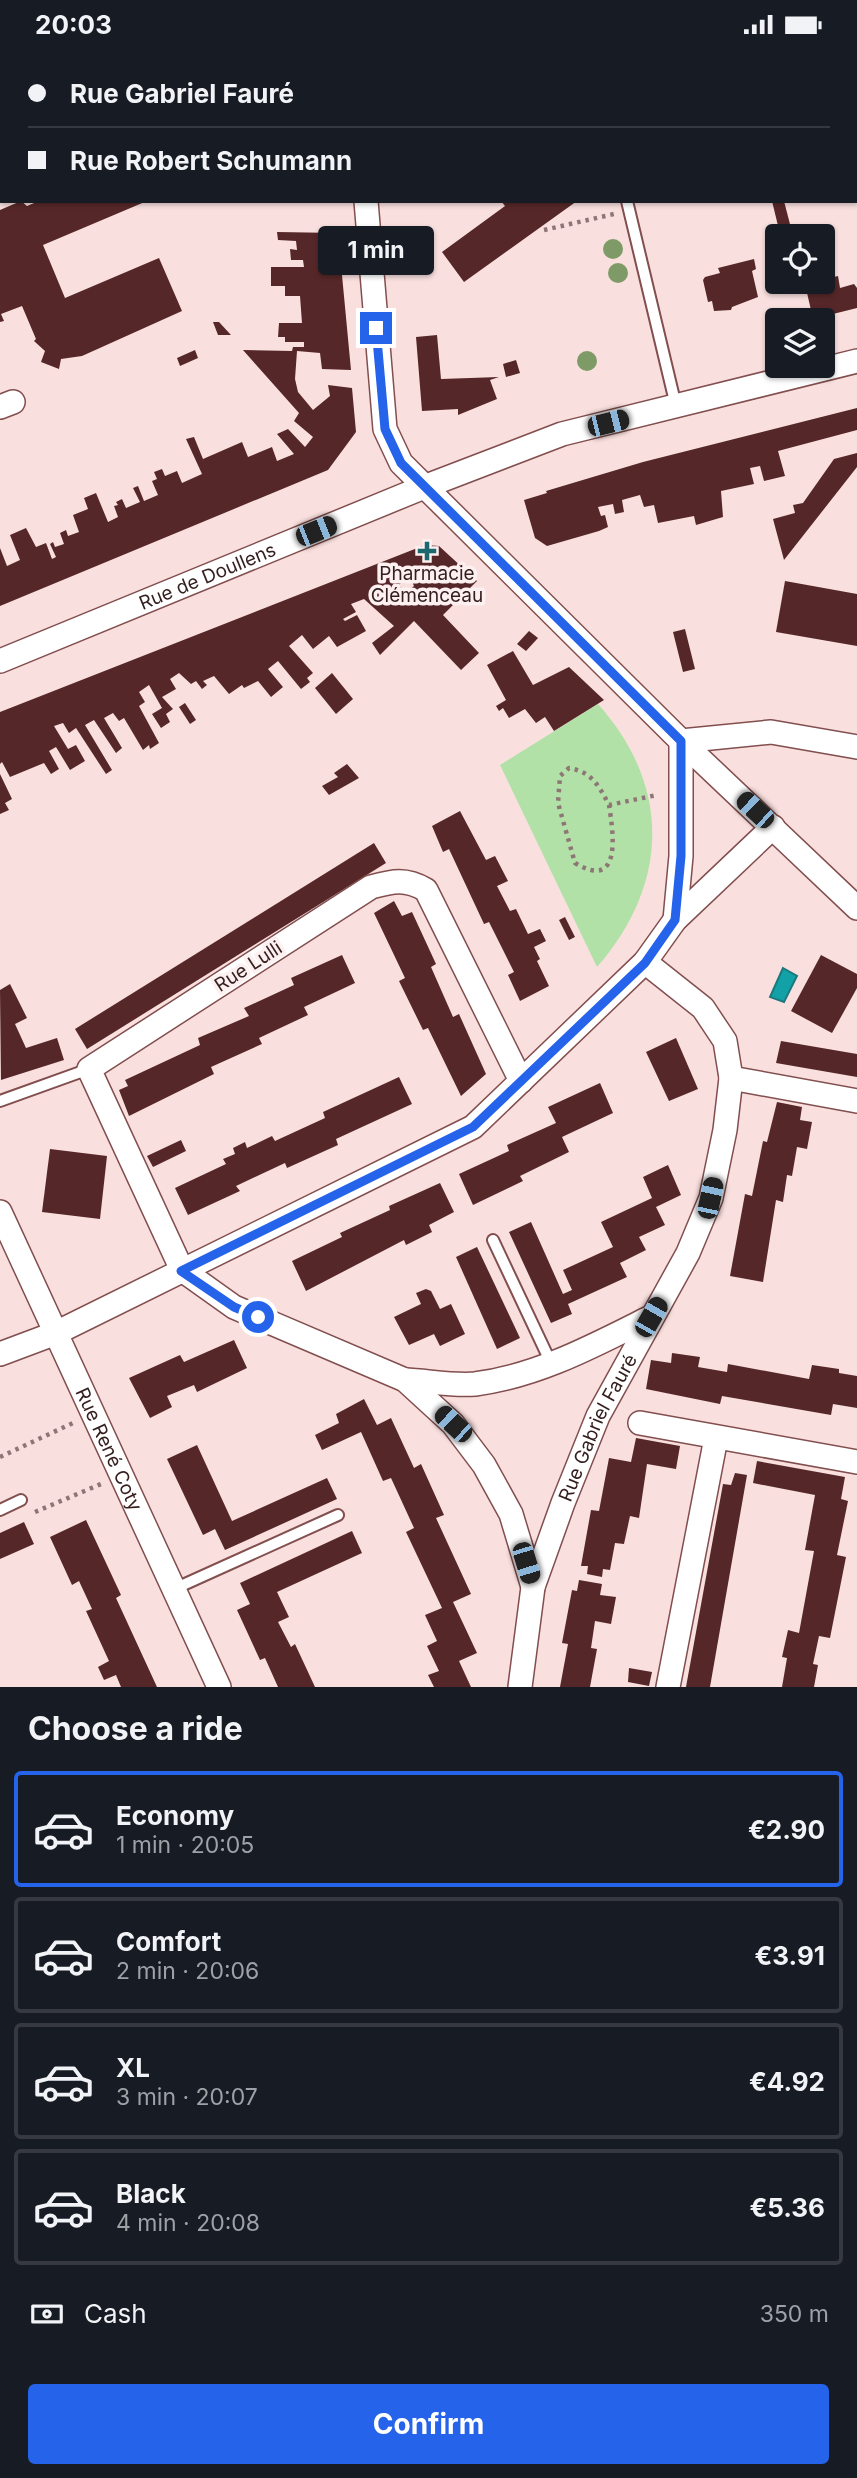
<!DOCTYPE html>
<html lang="en">
<head>
<meta charset="utf-8">
<style>
	body { margin:0; font-family:Inter,sans-serif; background:#20242c; color:#f1f3f6; height:100vh; display:flex; flex-direction:column; font-size:26px; white-space:nowrap }
	* { box-sizing:border-box; margin:0 }
	p { font-size:23px; color:#9ea1a6 }
	.icon { flex:none; width:38px; height:38px; fill:none; stroke:currentColor; stroke-width:2; stroke-linecap:round; stroke-linejoin:round }
	.map { position:relative; height:1638px; overflow:hidden }
	.details { display:flex; flex-direction:column; background:#171b24; flex:1 }
	.details>* { flex:none }
	.guide { position:absolute; left:0px; top:0px; width:858px; height:154px; box-shadow:0 2px 5px #0004; display:grid; align-content:center; height:154px; padding:0 28px; background:#171b24 }
	.buttons { position:absolute; left:765px; top:175px; display:grid; gap:14px }
	.buttons a { display:grid; place-items:center; width:70px; height:70px; border-radius:7px; background:#171b24; box-shadow:0 2px 5px #0004; font-size:35px }
	.end { position:absolute; width:32px; height:32px; margin:-16px; border:9px solid #2563eb; background:#fff; box-shadow:0 0 0 4px #fff }
	.from { border-radius:50% }
	.bubble { position:absolute; height:49px; border-radius:7px; background:#171b24; box-shadow:0 2px 5px #0004; font-size:23px; font-weight:700; line-height:49px; text-align:center }
	.car { position:absolute; width:21px; height:42px; margin:-21px -10px; border-radius:9px; box-shadow:0 0 5px 2px #0007; background:linear-gradient(#222 24%,#8ab4d8 0 40%,#222 0 76%,#8ab4d8 0 86%,#222 0) }
	.guide b { display:flex; align-items:center; gap:24px; height:66px; font-size:26px }
	.guide b+b { border-top:2px solid #363941 }
	.guide i { width:18px; height:18px; background:#f1f3f6 }
	ul { padding:0; list-style:none }
	li { display:flex; align-items:center; gap:21px; height:116px; margin:0 14px 10px; padding:0 14px; border:4px solid #363941; border-radius:7px }
	li div { flex:1 }
	li b { display:block; font-size:26px }
	li em { font-style:normal; font-weight:700 }
	li.on { border-color:#2563eb }
	li>.icon { width:63px; height:63px; stroke-width:1.5 }
	h2 { padding:0 28px; font-size:32px; line-height:84px }
	.pay { display:flex; align-items:center; gap:18px; height:77px; padding:0 28px; font-size:26px }
	.pay p { margin-inline-start:auto }
	.primary-button { display:flex; gap:14px; margin-top:auto; padding:14px 28px }
	.primary-button a { flex:1; height:80px; border-radius:7px; background:#2563eb; color:#fff; font-size:28px; font-weight:700; line-height:80px; text-align:center }
	.status { display:flex; justify-content:space-between; align-items:center; height:49px; padding:0 35px; background:#171b24; direction:ltr }
	.status svg { height:19px; fill:currentColor }
	.map>svg:first-child { display:block }
</style>
</head>
<body>
<div class="status"><b>20:03</b><svg viewBox="0 0 49 12"><path d="M0 12V9h3v3zM5 12V6h3v6zM10 12V3h3v9zM15 12V0h3v12zM26 1h20v11H26zM47 4h2v5h-2z"/></svg></div>
<div class="map">
<svg width="857" height="1638" viewBox="0 0 857 1638">
	<rect width="100%" height="100%" fill="#f9e0df"/>
	<g fill="#b1e1a7">
		<polygon points="714,0 857,0 856,29 856,2"/>
		<path d="M598,655C672,738 669,835 597,918L500,716Z"/>
	</g>
	<polygon fill="#11a1a7" stroke="#1c7a7e" stroke-width="2" points="783,919 797,927 784,953 770,948"/>
	<g fill="#562728" fill-rule="evenodd">
		<polygon points="21,152 27,157 39,152 147,152 43,196 65,249 159,209 182,262 82,307 61,310 59,320 41,313 45,302 34,292 36,290 22,257 1,265 4,272 0,273 0,161"/>
		<polygon points="501,152 577,152 464,233 442,203 505,157"/>
		<polygon points="772,152 784,152 791,179 779,181"/>
		<polygon points="277,183 338,184 351,321 322,320 320,304 297,302 295,330 298,343 313,361 330,347 328,336 352,339 356,383 328,421 0,557 0,499 7,517 20,511 10,486 26,479 36,498 46,494 52,510 56,508 50,495 53,493 55,498 64,495 60,484 66,481 68,487 79,483 73,466 88,460 84,449 96,444 108,473 118,468 114,457 118,456 116,453 122,450 126,459 140,453 133,439 138,437 144,452 158,446 152,432 157,430 154,423 162,420 165,427 177,422 182,434 202,425 186,390 194,388 203,410 242,393 248,408 272,398 277,412 294,405 277,385 288,380 305,398 313,388 294,372 299,364 243,301 292,302 293,298 304,298 304,293 285,293 285,288 278,288 279,274 302,274 300,247 285,247 285,237 271,237 271,218 304,218 303,211 291,211 290,200 297,201 296,192 278,191"/>
		<polygon points="754,210 756,220 752,222 758,248 732,258 731,261 714,262 712,252 708,253 703,231 705,228 720,224 718,219"/>
		<polygon points="838,227 840,239 854,235 857,239 857,259 813,270 805,235"/>
		<polygon points="213,273 219,273 231,286 218,286"/>
		<polygon points="437,286 441,330 499,328 490,331 497,350 458,366 458,360 422,362 416,288"/>
		<polygon points="195,301 198,309 180,317 177,309"/>
		<polygon points="516,311 520,324 506,328 503,315"/>
		<polygon points="857,359 857,381 778,402 785,427 764,432 760,417 750,419 754,435 721,442 723,468 696,476 694,467 658,474 654,456 644,458 640,446 622,451 624,463 615,465 613,455 598,458 601,467 605,466 608,478 599,482 547,497 535,489 524,451 547,444 546,442 643,413"/>
		<polygon points="857,404 857,418 784,511 773,470 795,464 793,456 803,454 834,410"/>
		<path d="M425,496L439,497L477,532L443,566L479,604L461,621L414,572L380,606L372,594L394,577L364,550L351,555L356,563L343,570L345,572L357,566L366,582L337,598L329,587L313,600L302,586L289,597L313,624L307,629L310,633L301,640L278,612L268,620L283,638L271,648L258,632L244,639L242,636L229,645L214,627L203,632L207,636L202,640L196,632L191,635L179,624L170,630L176,640L162,648L173,660L166,665L170,673L161,679L152,665L162,659L149,636L139,643L145,653L139,657L159,694L150,700L149,696L143,701L124,669L119,672L113,664L104,669L122,699L116,704L94,671L85,676L112,721L106,725L76,679L69,684L63,674L54,677L68,700L76,696L85,712L70,721L56,698L49,702L59,720L51,725L44,714L10,728L2,713L0,715V663ZM411,530L414,537L405,544L399,535Z"/>
		<polygon points="785,532 857,545 857,597 776,583"/>
		<polygon points="685,580 695,620 683,623 673,583"/>
		<polygon points="529,582 538,589 526,602 517,595"/>
		<polygon points="513,602 533,636 569,618 604,651 554,682 545,668 536,674 525,660 509,669 503,659 499,662 496,657 506,651 487,616"/>
		<polygon points="332,624 353,650 336,665 315,639"/>
		<polygon points="185,654 196,671 190,675 179,658"/>
		<polygon points="347,715 359,729 329,746 322,737 338,728 334,724"/>
		<polygon points="0,725 12,750 5,754 9,761 0,765"/>
		<polygon points="460,762 486,811 495,807 508,832 497,837 510,862 516,860 528,885 540,880 546,892 534,898 540,910 537,912 549,937 520,952 508,926 514,923 489,873 484,875 449,800 443,803 432,777"/>
		<polygon points="374,794 386,814 87,1000 75,980"/>
		<polygon points="394,852 402,867 412,863 436,915 431,918 453,968 459,965 486,1025 461,1047 428,979 423,981 399,932 405,929 374,864"/>
		<polygon points="565,868 575,888 569,891 559,871"/>
		<polygon points="342,906 355,934 304,958 308,966 259,989 262,995 211,1018 214,1025 129,1067 119,1041 128,1037 125,1031 200,996 198,989 249,967 244,959 294,936 291,929"/>
		<polygon points="821,906 857,925 857,939 832,984 791,962"/>
		<polygon points="10,935 27,969 15,975 26,999 57,989 64,1011 1,1031 0,941"/>
		<polygon points="676,989 698,1040 669,1052 646,1003"/>
		<polygon points="781,992 857,1005 857,1028 776,1014"/>
		<polygon points="399,1028 412,1055 336,1090 338,1096 287,1119 285,1114 236,1137 240,1142 188,1166 175,1139 226,1115 223,1110 235,1105 233,1099 245,1093 247,1099 272,1087 275,1092 325,1069 323,1063"/>
		<polygon points="600,1034 613,1064 562,1088 569,1103 520,1127 523,1132 473,1156 459,1125 509,1102 507,1096 556,1074 548,1058"/>
		<polygon points="777,1053 802,1058 800,1071 812,1073 807,1100 797,1098 792,1127 787,1126 783,1153 776,1151 763,1233 730,1227 745,1145 752,1147 763,1092 767,1093"/>
		<polygon points="181,1091 186,1102 153,1118 147,1107"/>
		<polygon points="50,1100 107,1107 100,1170 42,1163"/>
		<polygon points="668,1116 681,1146 656,1158 665,1176 639,1188 646,1201 620,1214 627,1228 568,1255 572,1265 551,1274 509,1183 531,1173 563,1245 572,1241 563,1221 613,1198 601,1173 652,1149 643,1128"/>
		<polygon points="440,1134 454,1163 429,1176 432,1183 406,1196 404,1191 306,1242 292,1212 342,1188 340,1184 390,1161 389,1157"/>
		<polygon points="477,1198 520,1289 497,1300 456,1208"/>
		<polygon points="426,1240 431,1242 440,1260 451,1255 465,1285 440,1297 434,1285 409,1296 394,1268 421,1255 416,1244"/>
		<polygon points="234,1291 247,1319 197,1343 194,1336 167,1347 172,1358 150,1369 129,1329 180,1306 184,1313"/>
		<polygon points="672,1304 700,1308 698,1318 727,1323 728,1315 809,1330 812,1316 839,1320 839,1324 857,1327 857,1359 833,1355 831,1366 722,1347 720,1355 646,1340 651,1311 671,1314"/>
		<polygon points="364,1350 377,1376 391,1369 414,1419 421,1415 444,1466 436,1469 471,1545 453,1553 477,1604 459,1612 471,1638 434,1638 428,1626 439,1622 427,1597 437,1592 425,1566 442,1559 406,1483 414,1479 391,1429 383,1432 361,1383 322,1401 315,1386 339,1374 336,1365"/>
		<polygon points="636,1389 680,1397 676,1420 647,1415 639,1469 630,1467 624,1495 615,1494 610,1521 603,1520 602,1528 587,1525 588,1517 581,1517 591,1461 599,1462 609,1409 631,1413"/>
		<polygon points="197,1396 232,1472 327,1429 337,1450 225,1501 215,1480 203,1486 167,1410"/>
		<polygon points="757,1412 845,1428 841,1450 848,1452 837,1506 846,1508 830,1589 819,1587 813,1615 818,1616 814,1638 782,1638 787,1609 782,1608 788,1581 799,1584 814,1502 805,1501 815,1446 753,1434"/>
		<polygon points="735,1424 747,1426 710,1638 686,1638 723,1435 731,1436"/>
		<polygon points="86,1471 121,1546 116,1549 157,1638 121,1638 116,1626 104,1631 98,1618 109,1612 86,1562 92,1560 79,1532 72,1536 50,1488"/>
		<polygon points="24,1473 34,1495 0,1510 0,1484"/>
		<polygon points="352,1482 362,1504 277,1543 289,1568 278,1573 291,1598 295,1595 315,1638 278,1638 265,1609 260,1611 237,1561 250,1555 240,1534"/>
		<polygon points="579,1531 602,1535 600,1546 616,1548 611,1575 595,1572 591,1599 597,1600 590,1638 560,1638 568,1595 562,1594 572,1541 577,1542"/>
		<polygon points="629,1619 652,1623 649,1637 628,1633"/>
	</g>
	<g fill="none" stroke-linecap="round" stroke-linejoin="round">
		<defs>
			<g id="lane">
				<polyline points="8,0 20,2"/>
				<polyline points="672,0 675,2"/>
				<polyline points="627,152 676,357"/>
				<polyline points="0,1052 89,1020"/>
				<polyline points="493,1191 551,1314"/>
				<polyline points="0,1461 21,1451"/>
				<polyline points="174,1540 338,1466"/>
			</g>
			<g id="street">
				<polyline points="357,2 358,0"/>
				<polyline points="0,97 2,96"/>
				<polyline points="366,152 385,380 401,414 681,692 857,859"/>
				<polyline points="0,358 13,353"/>
				<path id="s1" d="M0,612L424,438L562,385L857,312"/>
				<polyline points="681,692 771,683 857,698"/>
				<polyline points="675,871 681,807 681,692"/>
				<polyline points="731,1029 857,1052"/>
				<path d="M521,1032L426,841C406,829 393,832 371,838L89,1020L182,1221L234,1258L405,1331L453,1375L484,1416L511,1465L533,1538"/>
				<path id="s2" d="M0,1163L219,1638"/>
				<polyline points="0,1305 56,1284 473,1078 645,913 675,871 773,778"/>
				<path d="M405,1331C428,1332 453,1337 475,1335C538,1327 595,1296 651,1268"/>
				<polyline points="640,1374 857,1413"/>
				<path id="s3" d="M520,1638L533,1538L563,1454L598,1367L688,1204L711,1149L725,1081L731,1029L725,992L703,959L645,913"/>
				<polyline points="668,1638 716,1389"/>
			</g>
			<g id="primary">
				<polyline points="497,0 501,2"/>
				<polyline points="597,0 605,2"/>
				<polyline points="856,77 857,78"/>
				<polyline points="856,124 857,125"/>
			</g>
		</defs>
		<use href="#lane" stroke="#824e4e" stroke-width="14"/>
		<use href="#street" stroke="#824e4e" stroke-width="26"/>
		<use href="#primary" stroke="#995051" stroke-width="38"/>
		<g stroke="#8e7676" stroke-width="4.5" stroke-dasharray="3.5 5" stroke-linecap="butt">
			<polyline points="301,0 304,2"/>
			<polyline points="176,2 176,0"/>
			<polyline points="408,2 417,0"/>
			<polyline points="544,181 614,165"/>
			<path d="M609,756C613,782 623,843 575,814L558,754L560,727L569,719C592,723 599,737 609,756L657,746"/>
			<polyline points="0,1408 73,1374"/>
			<polyline points="35,1463 101,1435"/>
		</g>
		<use href="#lane" stroke="#fff" stroke-width="10"/>
		<use href="#street" stroke="#fff" stroke-width="23"/>
		<use href="#primary" stroke="#e3a6a7" stroke-width="35"/>
	</g>
	<g fill="#7e9b67">
		<circle cx="613" cy="200" r="10"/>
		<circle cx="618" cy="224" r="10"/>
		<circle cx="587" cy="312" r="10"/>
	</g>
	<g fill="none" stroke-linecap="round" stroke-linejoin="round">
		<polyline stroke="#2563eb" stroke-width="9" points="258,1268 234,1258 181,1222 473,1078 645,914 675,871 681,807 681,692 401,414 385,380 376,279"/>
	</g>
	<path fill="#1c696d" stroke="#fdf0f0" stroke-width="2.5" d="M423.5 491.5h7v7h7v7h-7v7h-7v-7h-7v-7h7z"/>
	<g text-anchor="middle" stroke-width="7" stroke-linejoin="round" paint-order="stroke">
		<g font-size="19" fill="#341e1e" stroke="#fdf0f0">
			<text x="427" y="531">Pharmacie<tspan x="427" dy="22">Clémenceau</tspan></text>
		</g>
		<g font-size="19" fill="#341e1e" stroke="#fdf0f0">
			<text dy="7" stroke="none"><textPath href="#s1" startOffset="224">Rue de Doullens</textPath></text>
			<text transform="translate(248 917) rotate(-33)" y="7">Rue Lulli</text>
			<text dy="7" stroke="none"><textPath href="#s3" startOffset="273">Rue Gabriel Fauré</textPath></text>
			<text dy="7" stroke="none"><textPath href="#s2" startOffset="261">Rue René Coty</textPath></text>
		</g>
	</g>
</svg>
<div class="buttons">
<a><svg class="icon" aria-label="locate" viewBox="0 0 24 24"><circle cx="12" cy="12" r="6"/><path d="M12 2v4M12 18v4M2 12h4M18 12h4"/></svg></a>
<a><svg class="icon" aria-label="layers" viewBox="0 0 24 24"><path d="M12 4l9 5-9 5-9-5zM3 14l9 5 9-5"/></svg></a>
</div>
<i class="end from" style="left:258px;top:1268px"></i>
<i class="end" style="left:376px;top:279px"></i>
<div class="bubble" style="left:318px;top:177px;width:116px">1 min</div>
<i class="car" style="left:608px;top:374px;rotate:76deg"></i>
<i class="car" style="left:316px;top:482px;rotate:68deg"></i>
<i class="car" style="left:755px;top:761px;rotate:313deg"></i>
<i class="car" style="left:710px;top:1149px;rotate:12deg"></i>
<i class="car" style="left:651px;top:1268px;rotate:30deg"></i>
<i class="car" style="left:453px;top:1375px;rotate:313deg"></i>
<i class="car" style="left:526px;top:1514px;rotate:163deg"></i>
<div class="guide">
<b><i class="from"></i>Rue Gabriel Fauré</b>
<b><i></i>Rue Robert Schumann</b>
</div>
</div>
<section class="details">
<h2>Choose a ride</h2>
<ul>
<li class="on"><svg class="icon" aria-label="car" viewBox="0 0 24 24"><path d="M5 17H2v-5l4-1 3-4h7l3 4 3 1v5h-3M9 17h6M6 11h13"/><circle cx="7" cy="17" r="2"/><circle cx="17" cy="17" r="2"/></svg><div><b>Economy</b><p>1 min · 20:05</p></div><em>€2.90</em></li>
<li><svg class="icon" aria-label="car" viewBox="0 0 24 24"><path d="M5 17H2v-5l4-1 3-4h7l3 4 3 1v5h-3M9 17h6M6 11h13"/><circle cx="7" cy="17" r="2"/><circle cx="17" cy="17" r="2"/></svg><div><b>Comfort</b><p>2 min · 20:06</p></div><em>€3.91</em></li>
<li><svg class="icon" aria-label="car" viewBox="0 0 24 24"><path d="M5 17H2v-5l4-1 3-4h7l3 4 3 1v5h-3M9 17h6M6 11h13"/><circle cx="7" cy="17" r="2"/><circle cx="17" cy="17" r="2"/></svg><div><b>XL</b><p>3 min · 20:07</p></div><em>€4.92</em></li>
<li><svg class="icon" aria-label="car" viewBox="0 0 24 24"><path d="M5 17H2v-5l4-1 3-4h7l3 4 3 1v5h-3M9 17h6M6 11h13"/><circle cx="7" cy="17" r="2"/><circle cx="17" cy="17" r="2"/></svg><div><b>Black</b><p>4 min · 20:08</p></div><em>€5.36</em></li>
</ul>
<div class="pay"><svg class="icon" aria-label="cash" viewBox="0 0 24 24"><path d="M3 7h18v10H3z"/><circle cx="12" cy="12" r="2"/></svg>Cash<p>350 m</p></div>
<div class="primary-button"><a>Confirm</a></div>
</section>
</body>
</html>
